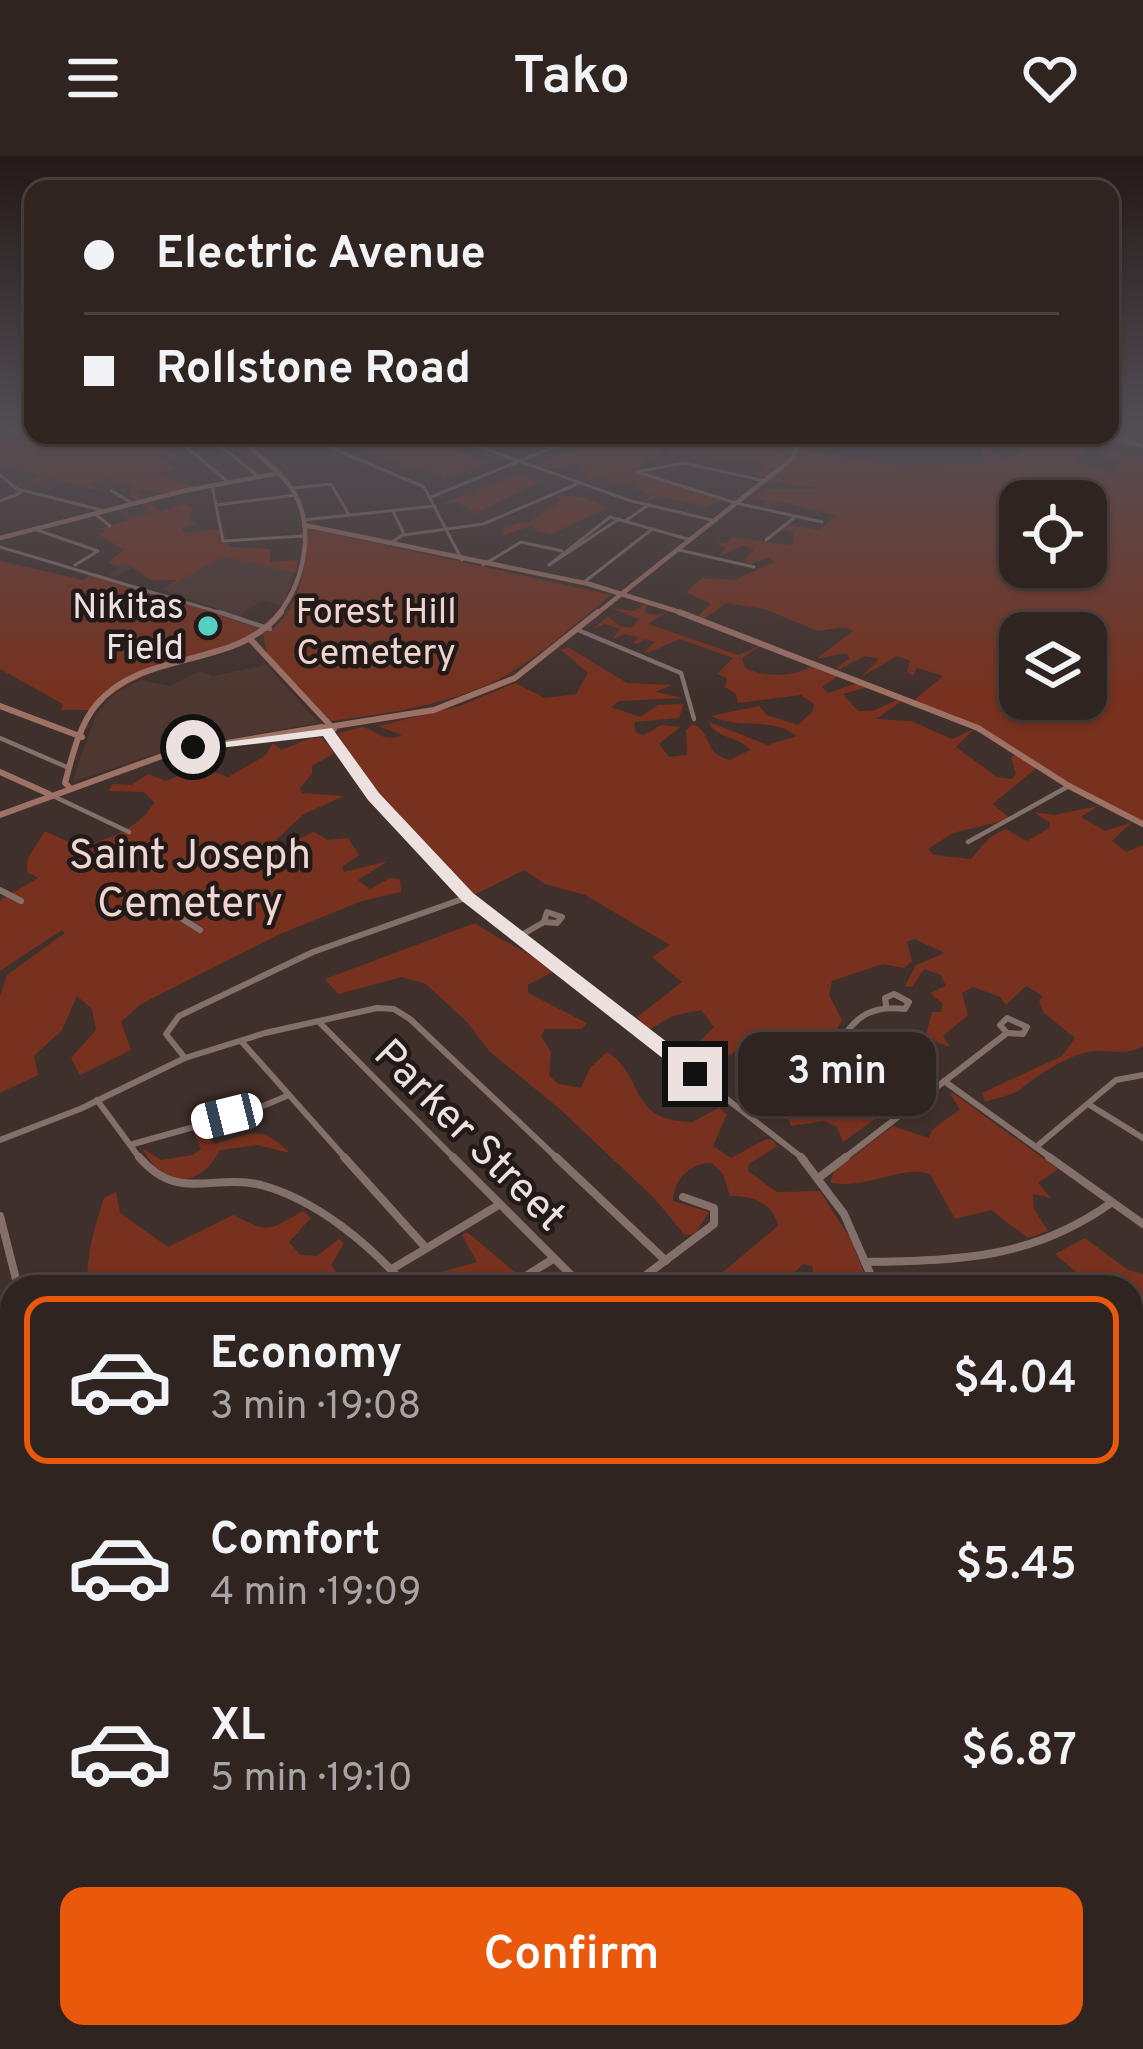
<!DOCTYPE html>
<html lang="en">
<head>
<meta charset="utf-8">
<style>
	body { margin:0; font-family:Overpass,sans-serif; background:#382c29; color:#f1f3f6; height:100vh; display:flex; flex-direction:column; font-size:45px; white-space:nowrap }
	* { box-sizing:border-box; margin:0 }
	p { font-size:39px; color:#a8a4a5 }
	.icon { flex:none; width:66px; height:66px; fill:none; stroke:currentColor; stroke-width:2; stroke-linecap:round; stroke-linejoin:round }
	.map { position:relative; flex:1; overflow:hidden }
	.panel { position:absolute; left:0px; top:1119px; width:1143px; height:774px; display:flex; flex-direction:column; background:#302420; border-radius:36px 36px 0 0; box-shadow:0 3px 9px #0004,0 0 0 3px #4b413e }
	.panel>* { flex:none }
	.guide { position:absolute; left:24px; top:24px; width:1095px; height:264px; border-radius:24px; box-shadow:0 3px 9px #0004,0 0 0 3px #4b413e; display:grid; align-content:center; height:264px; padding:0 60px; background:#302420 }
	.tools { position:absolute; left:999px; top:324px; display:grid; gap:24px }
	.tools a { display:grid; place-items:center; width:108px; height:108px; border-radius:24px; background:#302420; box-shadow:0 3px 9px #0004,0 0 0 3px #4b413e; font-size:60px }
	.end { position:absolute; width:54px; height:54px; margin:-27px; border:15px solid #ece1de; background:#111; box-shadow:0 0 0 6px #111 }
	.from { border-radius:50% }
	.bubble { position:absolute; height:84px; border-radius:24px; background:#302420; box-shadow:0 3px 9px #0004,0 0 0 3px #4b413e; font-size:39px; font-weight:600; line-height:84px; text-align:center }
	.car { position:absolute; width:36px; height:72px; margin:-36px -18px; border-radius:15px; box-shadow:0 0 9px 3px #0007; background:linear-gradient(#fff 24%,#345 0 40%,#fff 0 76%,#345 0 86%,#fff 0) }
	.guide b { display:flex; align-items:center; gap:42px; height:114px; font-size:45px }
	.guide b+b { border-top:3px solid #4b413e }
	.guide i { width:30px; height:30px; background:#f1f3f6 }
	ul { padding:21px 0 0; list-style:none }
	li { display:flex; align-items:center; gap:36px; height:168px; margin:0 24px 18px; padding:0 36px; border:6px solid transparent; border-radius:24px }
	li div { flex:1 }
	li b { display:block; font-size:45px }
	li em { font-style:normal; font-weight:600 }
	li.active { border-color:#ea580c }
	li>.icon { width:108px; height:108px; stroke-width:1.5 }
	.primary-button { display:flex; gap:24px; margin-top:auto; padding:24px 60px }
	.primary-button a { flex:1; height:138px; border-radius:24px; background:#ea580c; color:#fff; font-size:48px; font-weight:600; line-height:138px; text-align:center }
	header { display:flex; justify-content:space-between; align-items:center; height:156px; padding:0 60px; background:#302420; font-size:54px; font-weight:600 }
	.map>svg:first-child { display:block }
</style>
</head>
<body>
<header><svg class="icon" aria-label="menu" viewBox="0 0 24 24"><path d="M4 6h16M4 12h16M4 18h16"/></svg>Tako<svg class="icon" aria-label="heart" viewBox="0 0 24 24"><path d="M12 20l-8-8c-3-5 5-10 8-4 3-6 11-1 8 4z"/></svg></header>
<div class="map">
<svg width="1143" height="1893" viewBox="0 0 1143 1893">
	<rect width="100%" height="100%" fill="#40302b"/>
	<g fill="#4e3731">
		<polygon points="122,351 131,357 147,353 175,378 225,372 229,391 270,393 270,406 298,404 283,450 262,444 240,460 162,434 176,424 132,412 115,421 108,419 119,411 107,407 124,394 98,378 129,366 115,353"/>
		<polygon points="266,509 319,567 170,593 72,626 96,558 117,536 141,524 169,530 200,515 213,520"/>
	</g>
	<g fill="#77311e" fill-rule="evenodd">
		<polygon points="0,271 33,271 33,279 83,279 93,285 100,284 90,279 209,283 203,294 186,287 164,292 181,303 154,297 176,313 154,318 197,331 161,338 143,333 134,336 141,343 136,344 129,339 132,331 107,322 92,327 98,335 54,323 22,331 41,320 0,308 0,277 11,281 17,291 28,291 18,285 17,277 0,275"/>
		<polygon points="404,279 417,279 488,307 442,324 440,318 420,314 430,308 411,313 365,293 413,284"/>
		<polygon points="611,279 629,279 615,285 619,291 659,279 761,279 765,282 731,288 787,295 795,284 787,301 762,322 750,317 765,313 761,308 699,299 690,305 692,299 681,297 672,303 670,293 659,294 659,300 644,303 644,308 632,314 730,347 717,345 707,351 660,341 643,346 651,339 639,334 636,326 621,329 605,321 581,325 590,318 574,307 552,313 534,309"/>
		<path d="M987,279L990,295L1003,304L1021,297L1018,279L1092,280L1089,292L1074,304L1107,317L1120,308L1104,301L1113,293L1124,299H1143V668L1039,610L993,648L1011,663L953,677L928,693L934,699L971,703L989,682L1005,673L1027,685L1049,672L1050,667L1034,656L1054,659L1098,650L1081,661L1105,675L1132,666L1112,685L1126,696L1143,689V890C1125,901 1109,892 1088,896C1065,901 1038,919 1021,933C1013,939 995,942 985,946L982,937L1062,900L1075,882L1044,857L1039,845L1043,840L1026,830L1006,849L1000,841L973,831L962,837L968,859L943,880L950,891L934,885L910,896L889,894L900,879H926L932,856H941L943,848L930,837L946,830L941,819L924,813L912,831L905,830L916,809L945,797L914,783L907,786L912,805L904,812L883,808L832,825L829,839L842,864L828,888L804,890L797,897L823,930L855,923L893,950L843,986L837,971L824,965L791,970C784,951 788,938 767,928L736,946L762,908L755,889L747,887L704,916L695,914L684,901L714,871L701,854L672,860L647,875L637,861L682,826L652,801L670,789L585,739L545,728L524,714L472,740L358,615L338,577L363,571C378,576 385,587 402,579L378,570L460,550L515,527L545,542L576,538L588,517L561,494L568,491L627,527L672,529L655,536L684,542L619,545L611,551L640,561L658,549L684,548L679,562L634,566L636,577L644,579L661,569L680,571L659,588L669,601L687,599L686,574L693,568C714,578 701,596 730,604L750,594C739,580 714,582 709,566L768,589L796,580C774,560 739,574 711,560L759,550L767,559L798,569L813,555L814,548L801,539L738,547L736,538L725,531L727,522L717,518L733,502L679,483L648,497L644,496L655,486L645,483L638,488L634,487L638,481L624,478L612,484L620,473L605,468L593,473L608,460L619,470L631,472L639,463L611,452L634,455L648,446L644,457L659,459L671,454L648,468L739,499L763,488L742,502L745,512C766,522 792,521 813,510L839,519L822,531L828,537L858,527L868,531L843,538L858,555H873L899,543L903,544L876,563L911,565L952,583L974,573L956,591L997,621L1012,623L1016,618L1011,601L1018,598L978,572L913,545L943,520L917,512L913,520L907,516L910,505L897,500L861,521L879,503L865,500L840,513L836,512L850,502L846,497L816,503L853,475L846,471L818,475L764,453L726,447L704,463L697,461L711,448L686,436L702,422L735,424L774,406L769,401L751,408L743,405L754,394C741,384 732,397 720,400L725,391L716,386L727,387L733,381L788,389L794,386L793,376L783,374L788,369L818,374L837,360L780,345L766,351L767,344L750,343L764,333H826L765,325L800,298L806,282H811V296L906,310L984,307L982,290ZM1020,345H1086V411H1020ZM1020,477H1086V543H1020Z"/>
		<polygon points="520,318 539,326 476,357 457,347 441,348"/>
		<polygon points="558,339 582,341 609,351 552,378 536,375 534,369 504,379 503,371 531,365 561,345"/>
		<polygon points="146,346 161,356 184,347 192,352 190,360 195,368 182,373 184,377 219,373 220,385 228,386 229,391 270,393 270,406 298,404 296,417 222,400 166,433 176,424 151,424 129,409 107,407 124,394 98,378 106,376 102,372 150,357 142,347"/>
		<path d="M307,372L611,439C577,466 543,498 505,520C451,549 390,557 331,565L267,497L263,478C203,505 144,506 93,554H61L63,548L0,513V405L83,424L95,417L269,476C302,452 306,410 307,372Z"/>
		<path d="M311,582H322L335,597L312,610V618L300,632L302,637L344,640L304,658L276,684L285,689L314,676L328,684L348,682L359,699L342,711L344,716L388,705L358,724L370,733L390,722L400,723L401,736L362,745L280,778L141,848L121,866L131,894L80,919L71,902L96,874L92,853L77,840L62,874L34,900L38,919L0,937V840L7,819L65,777L62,774L0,815V744L38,722L27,716L28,702L45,675C57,680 69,688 82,688C107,687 144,668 154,646L144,636L109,635L112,628L132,629L148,618L166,625L199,611L228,621L265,600L273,587L281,594Z"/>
		<path d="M475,767C501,785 528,795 554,815L528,829V837L587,867L582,873H545L541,880L551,896L549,919L558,928L581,932L590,912L607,896C645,919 627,965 692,966L719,952L727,958L713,990L731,1002L766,983L773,984L777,990L749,1008L748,1015L777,1036L820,1035L850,1082L870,1131H816L812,1110L803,1108L780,1131H723L732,1125L723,1116L778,1070C774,1047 751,1039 730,1040L723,1018L712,1007C691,1006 673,1024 673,1045L709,1056L695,1078L685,1079L654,1042L561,954L489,895L468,867L426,828L402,821L338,838L325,823Z"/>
		<path d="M953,937L1058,1013L1038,1027L1051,1042L1033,1038L1034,1053L1048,1075L1028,1082L991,1054L955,1063L930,1018C901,1008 861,1036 830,1026L834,1015L893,970L929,982L932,974L960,953L950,938Z"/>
		<path d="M199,971L214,988C252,978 259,967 290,997L257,989L220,994C199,1034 163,1032 142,992L161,1004L193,999L201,993L193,975Z"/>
		<path d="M116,1036L120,1057L168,1091L233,1059C271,1077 265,1076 303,1055L311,1062L289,1086L300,1099L317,1100L339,1083L344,1087L331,1109L348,1131H312L302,1118C269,1112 270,1131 246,1131C234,1131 230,1126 218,1131H88C85,1100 95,1071 104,1042Z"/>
		<path d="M467,1076L515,1116L514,1121C496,1132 466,1138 447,1125L422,1131L438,1117L477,1106L462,1079Z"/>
		<polygon points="1085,1082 1128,1114 1143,1118 1143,1225 1131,1221 1131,1131 1094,1131 1055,1098"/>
		<polygon points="1143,1248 1143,1388 1131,1380 1131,1269"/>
		<polygon points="12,1307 12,1881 246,1881 249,1893 0,1893 0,1314"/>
		<polygon points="1131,1844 1143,1861 1143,1893 1084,1893 1071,1886 1070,1893 1057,1893 1051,1881 1131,1881"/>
		<polygon points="712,1881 900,1881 897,1893 711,1893"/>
	</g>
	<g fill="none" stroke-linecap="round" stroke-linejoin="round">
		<g stroke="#923a22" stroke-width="4.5">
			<polyline points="0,1540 12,1551"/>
			<polyline points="256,1881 260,1893"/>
		</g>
		<g stroke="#83706b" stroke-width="3">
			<polyline points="207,279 259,321"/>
			<polyline points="301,279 424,331 462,404"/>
			<polyline points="361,279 376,285"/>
			<polyline points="446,279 631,345 716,365"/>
			<polyline points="511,279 550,291"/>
			<polyline points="619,285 632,279"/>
			<polyline points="184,289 228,326"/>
			<polyline points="637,316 736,347 822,366"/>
			<polyline points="637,316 684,307 765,325"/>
			<polyline points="0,319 17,333 101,354"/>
			<polyline points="212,329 223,385 304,380"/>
			<polyline points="292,332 331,328 349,359"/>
			<polyline points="112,335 132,347"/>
			<polyline points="431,341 583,279"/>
			<polyline points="0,345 20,337"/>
			<polyline points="216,349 296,339"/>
			<polyline points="94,357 110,370"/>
			<polyline points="304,364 435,350"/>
			<polyline points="625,365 647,350"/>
			<polyline points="34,373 98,395 75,409"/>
			<polyline points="404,379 483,368 577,328"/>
			<polyline points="766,384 795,361"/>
			<polyline points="389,388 404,378 393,355"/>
			<polyline points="0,391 228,459"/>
			<polyline points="679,394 754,411"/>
			<polyline points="483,409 521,386 562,395"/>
			<polyline points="549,409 610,361 691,384"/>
			<polyline points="549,409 619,363"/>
			<polyline points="583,427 651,374"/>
		</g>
		<g stroke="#83706b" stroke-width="4.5">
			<polyline points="219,456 270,473"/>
			<polyline points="578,474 681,517 694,563"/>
			<polyline points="327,575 373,641 427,698"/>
			<polyline points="0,582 69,612"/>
			<polyline points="51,639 129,676"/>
			<polyline points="968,686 1069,630"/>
		</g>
		<g stroke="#83706b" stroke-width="6">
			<polyline points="424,695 468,741 805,1004"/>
			<polyline points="0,734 21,745"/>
			<polyline points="171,756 200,774"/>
			<polygon points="547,756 562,761 557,767 544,766"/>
			<polyline points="518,781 544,766"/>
			<path d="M886,849L885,842L894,838L909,846L905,853C874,849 854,859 840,888L847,906L909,950"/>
			<polygon points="1007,862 1027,871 1023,878 1007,877 1000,869"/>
			<polyline points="319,866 456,1004"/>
			<polyline points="241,885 347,1004"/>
			<polyline points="185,902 166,878 179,860 313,796 468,741"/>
			<polyline points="944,925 1054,1004"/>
			<polyline points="97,944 141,1004"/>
			<polyline points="1088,948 1143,982"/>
			<polyline points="0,984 80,953 185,902 265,877 377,852 394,853 410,863 559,1004"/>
			<polyline points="133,988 251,955 289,939"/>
			<polyline points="1036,991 1116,924 1143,919"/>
			<polyline points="842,1004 1007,877"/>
		</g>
		<g stroke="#83706b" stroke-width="8">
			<path d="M139,1001C178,1047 211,1017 261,1029C317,1044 369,1088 407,1131"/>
			<polyline points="344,1001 426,1092"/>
			<polyline points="453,1001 583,1131"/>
			<polyline points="556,1001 666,1105"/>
			<polyline points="801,1001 844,1058 876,1131"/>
			<polyline points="1049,1001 1143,1068"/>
			<polyline points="821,1020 846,1001"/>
			<polyline points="0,1060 18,1131"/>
			<path d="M865,1106C960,1104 1030,1104 1111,1047"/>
			<polyline points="392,1113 497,1050"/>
			<polyline points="508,1131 553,1103"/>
			<polyline points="630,1131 714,1068 714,1052 683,1041"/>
		</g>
		<g stroke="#83706b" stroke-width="9">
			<polyline points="1131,1452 1143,1462"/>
			<polyline points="1131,1741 1143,1762"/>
			<polyline points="278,1881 282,1893"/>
			<polyline points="512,1893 529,1881"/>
			<polyline points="957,1893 958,1881"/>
		</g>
		<g stroke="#9e7165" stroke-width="4.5">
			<path d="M237,279C252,296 272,308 286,325C318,363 306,423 278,459"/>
			<polyline points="1094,279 1143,290"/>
			<polyline points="249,290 281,279"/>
			<polyline points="304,369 589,428 689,459"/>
			<polyline points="0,382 183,335 280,317"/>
			<polyline points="595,459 793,302 800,279"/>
		</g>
		<g stroke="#9e7165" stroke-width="6">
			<polyline points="679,456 978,572 1069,630 1143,668"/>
			<polyline points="251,484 330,569"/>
			<polyline points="0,550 82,581"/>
			<polyline points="334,573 322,572 434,554 515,522 598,456"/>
			<polyline points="0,616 49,638"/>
			<path d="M69,631L65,627C72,601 79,569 97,548C144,492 236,514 281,456"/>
			<polyline points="0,659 173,596 322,571"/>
		</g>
	</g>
	<linearGradient id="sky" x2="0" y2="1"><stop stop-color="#231a18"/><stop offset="0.51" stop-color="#534e55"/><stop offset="1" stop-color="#534e55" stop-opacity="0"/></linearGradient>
	<rect width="1143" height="536" fill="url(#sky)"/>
	<polygon fill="#ece1de" points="332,572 379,637 473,737 702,913 702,922 688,922 462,745 368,644 323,580 193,595 186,591"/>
	<circle fill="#57cec2" stroke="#211a18" stroke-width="4.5" cx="208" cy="470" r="12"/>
	<g text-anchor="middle" stroke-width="9" stroke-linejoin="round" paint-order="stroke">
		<g font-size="36" fill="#ece1de" stroke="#211a18" text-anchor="end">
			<text x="184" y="462">Nikitas<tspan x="184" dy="41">Field</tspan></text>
		</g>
		<g font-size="36" fill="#f0d5ce" stroke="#211a18">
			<text x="376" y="467">Forest Hill<tspan x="376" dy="41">Cemetery</tspan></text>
		</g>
		<g font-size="42" fill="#f0d5ce" stroke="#211a18">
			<text x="190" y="712">Saint Joseph<tspan x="190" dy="48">Cemetery</tspan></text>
		</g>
		<g font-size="42" fill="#ece1de" stroke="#211a18">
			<text transform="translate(471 978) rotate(45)" y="15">Parker Street</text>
		</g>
	</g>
</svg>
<div class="tools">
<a><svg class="icon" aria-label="locate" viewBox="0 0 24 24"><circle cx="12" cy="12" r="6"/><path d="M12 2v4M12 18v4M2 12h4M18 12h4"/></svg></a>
<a><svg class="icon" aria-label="layers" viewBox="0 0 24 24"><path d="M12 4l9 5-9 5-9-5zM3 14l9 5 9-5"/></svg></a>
</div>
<i class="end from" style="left:193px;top:591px"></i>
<i class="end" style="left:695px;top:918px"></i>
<div class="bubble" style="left:738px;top:876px;width:198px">3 min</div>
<i class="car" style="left:227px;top:960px;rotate:256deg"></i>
<div class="guide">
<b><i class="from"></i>Electric Avenue</b>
<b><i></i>Rollstone Road</b>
</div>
<section class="panel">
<ul>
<li class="active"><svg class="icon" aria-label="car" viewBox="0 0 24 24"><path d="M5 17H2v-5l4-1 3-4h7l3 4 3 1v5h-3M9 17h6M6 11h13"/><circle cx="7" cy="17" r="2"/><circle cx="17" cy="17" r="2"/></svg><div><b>Economy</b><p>3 min · 19:08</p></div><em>$4.04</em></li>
<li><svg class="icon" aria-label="car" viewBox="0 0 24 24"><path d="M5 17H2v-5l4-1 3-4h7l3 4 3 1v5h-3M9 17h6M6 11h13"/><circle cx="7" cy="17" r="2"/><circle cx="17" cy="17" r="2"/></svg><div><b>Comfort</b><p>4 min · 19:09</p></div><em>$5.45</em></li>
<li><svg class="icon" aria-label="car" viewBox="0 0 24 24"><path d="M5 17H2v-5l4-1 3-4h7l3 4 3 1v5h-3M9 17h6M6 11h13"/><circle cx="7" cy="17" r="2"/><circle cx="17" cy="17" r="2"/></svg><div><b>XL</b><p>5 min · 19:10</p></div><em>$6.87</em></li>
</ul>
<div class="primary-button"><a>Confirm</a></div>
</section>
</div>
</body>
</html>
